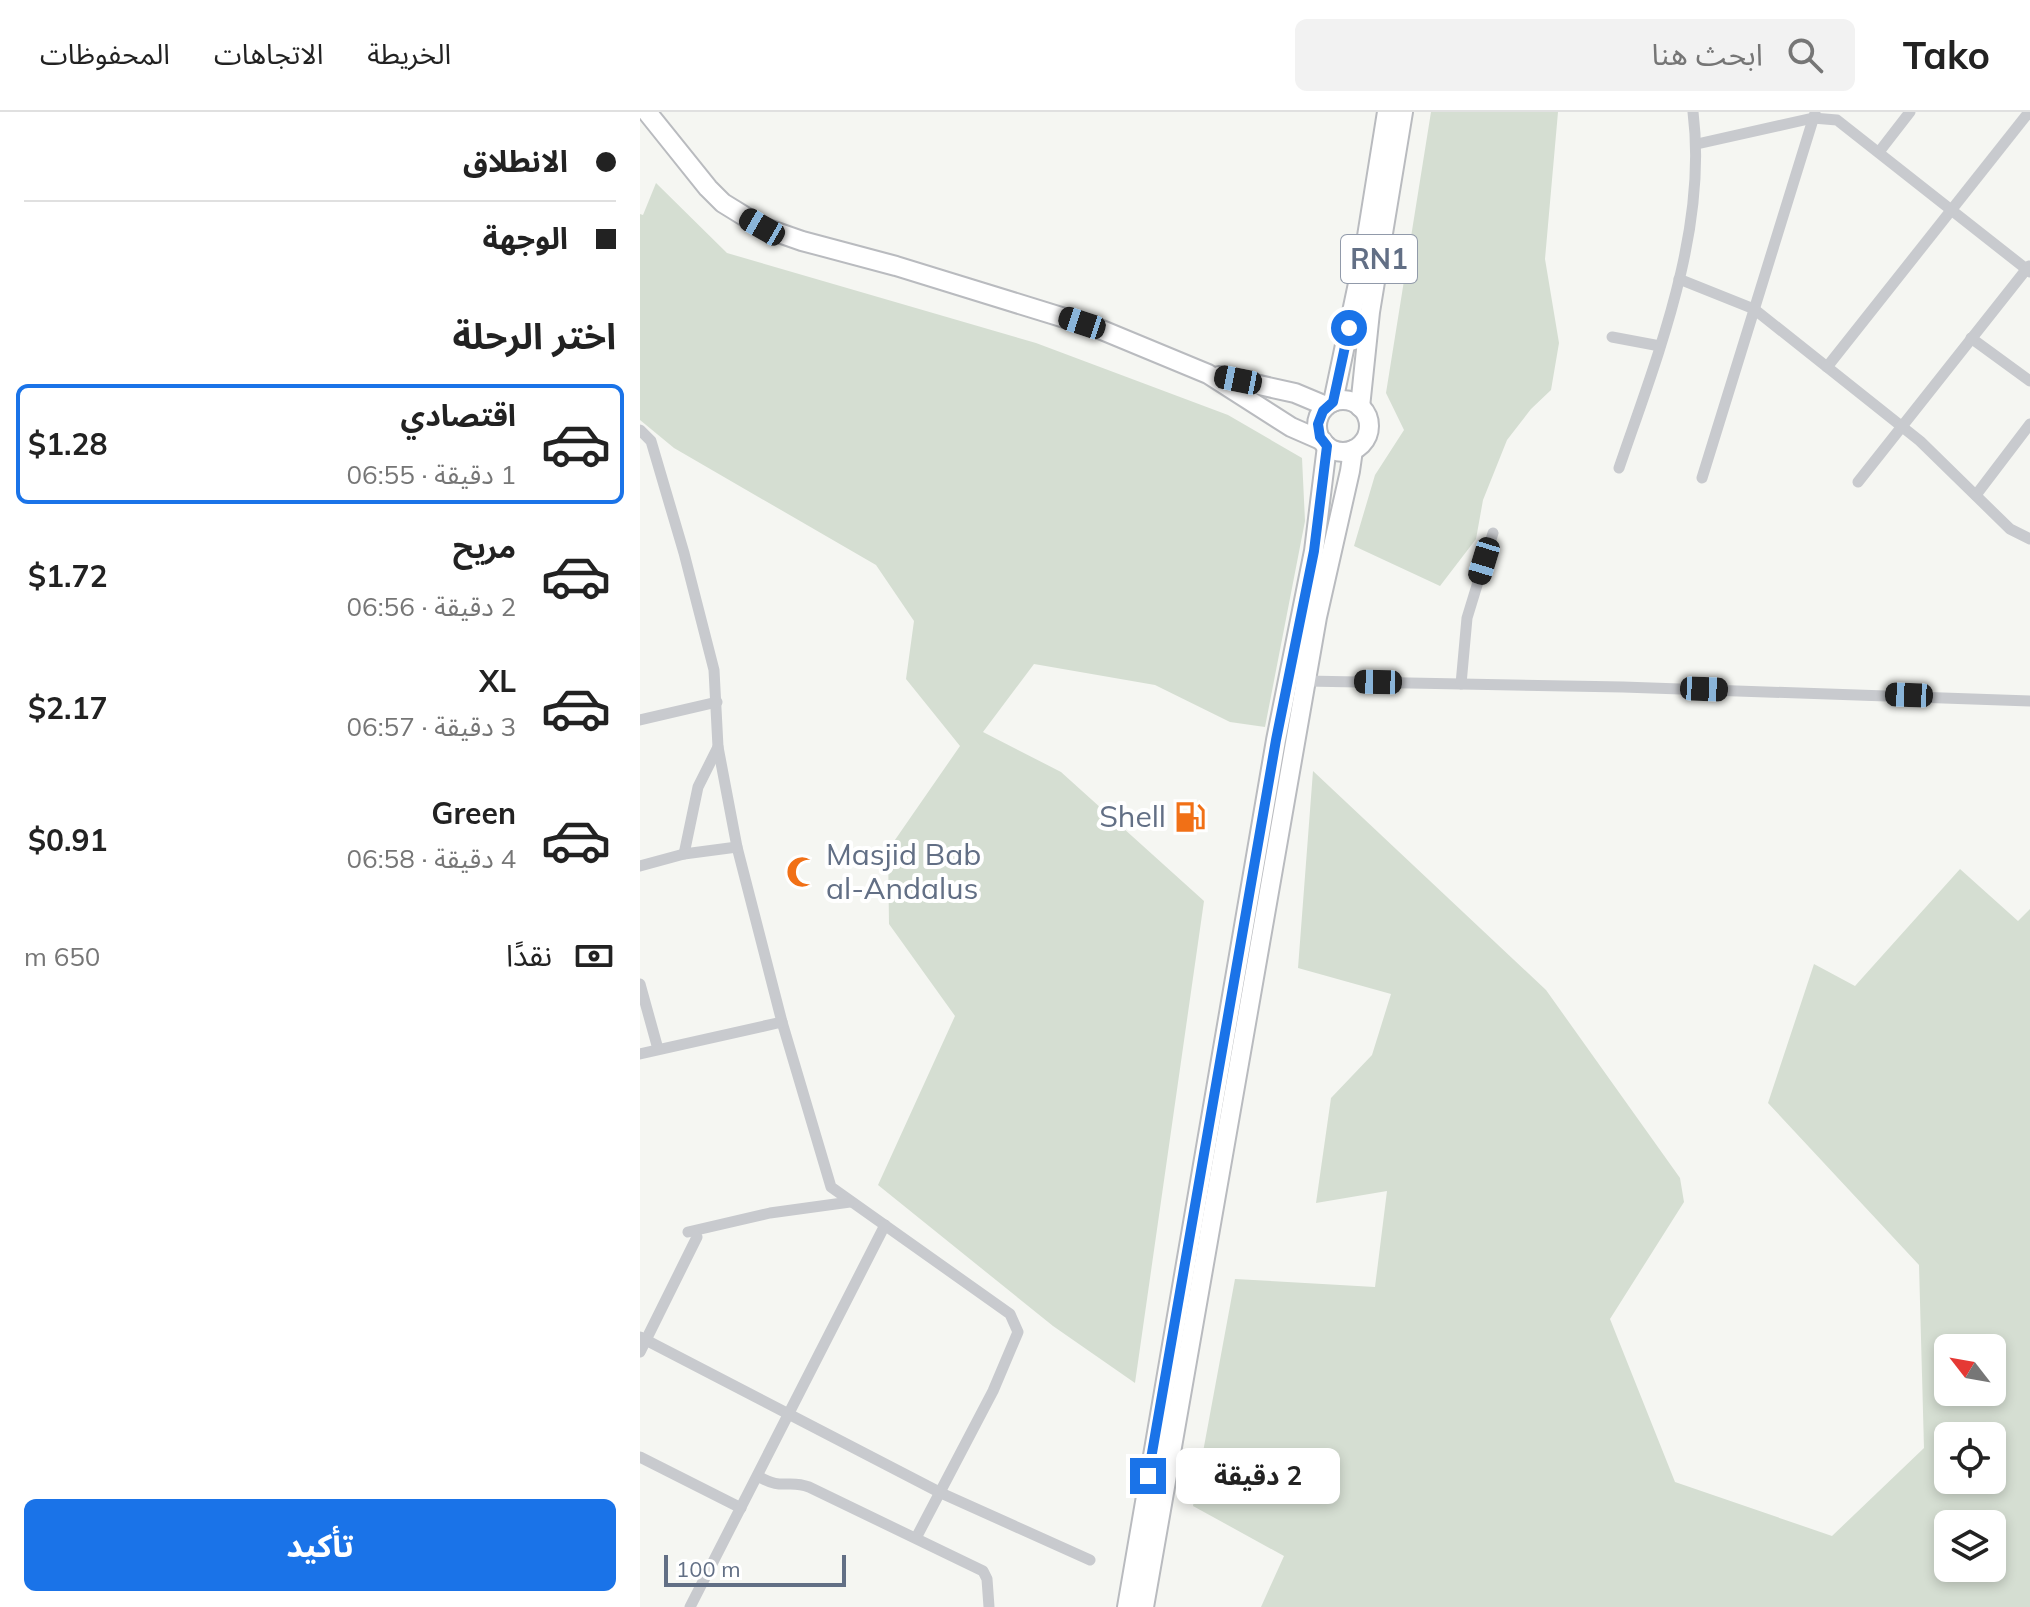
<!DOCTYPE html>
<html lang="ar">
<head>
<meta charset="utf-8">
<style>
	body { margin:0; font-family:Mulish,"Noto Sans Arabic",sans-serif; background:#f2f2f2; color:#222; direction:rtl; height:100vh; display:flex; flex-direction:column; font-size:30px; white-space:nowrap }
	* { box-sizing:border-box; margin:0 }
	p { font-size:26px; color:#767676 }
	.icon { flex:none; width:44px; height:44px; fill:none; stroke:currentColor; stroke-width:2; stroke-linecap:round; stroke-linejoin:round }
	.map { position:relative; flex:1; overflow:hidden; direction:ltr }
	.side { display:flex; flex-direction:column; background:#fff; width:640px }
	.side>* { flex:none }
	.hud { display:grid; align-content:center; height:176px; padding:0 24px; background:#fff }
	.needle { width:52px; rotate:301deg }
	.buttons { position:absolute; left:1294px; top:1222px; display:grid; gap:16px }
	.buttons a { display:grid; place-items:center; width:72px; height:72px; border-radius:12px; background:#fff; box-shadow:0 4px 12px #0003; font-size:40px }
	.scale { position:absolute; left:24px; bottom:20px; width:182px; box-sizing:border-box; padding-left:8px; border:4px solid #626f85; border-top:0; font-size:22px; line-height:28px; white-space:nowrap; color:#626f85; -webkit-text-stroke:6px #fff; paint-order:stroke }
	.end { position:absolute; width:36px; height:36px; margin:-18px; border:10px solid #1a73e8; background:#fff; box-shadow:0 0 0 4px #fff }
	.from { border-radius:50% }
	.bubble { position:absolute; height:56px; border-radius:12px; background:#fff; box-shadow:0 4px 12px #0003; font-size:26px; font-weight:700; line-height:56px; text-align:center; direction:rtl }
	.car { position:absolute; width:24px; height:48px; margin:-24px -12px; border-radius:10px; box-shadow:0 0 6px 2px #0007; background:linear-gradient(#222 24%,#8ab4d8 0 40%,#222 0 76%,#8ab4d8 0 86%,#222 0) }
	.hud b { display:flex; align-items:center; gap:28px; height:76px; font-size:30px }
	.hud b+b { border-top:2px solid #e0e0e0 }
	.hud i { width:20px; height:20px; background:#222 }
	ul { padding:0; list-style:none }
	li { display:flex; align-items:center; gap:24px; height:120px; margin:0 16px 12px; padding:0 8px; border:4px solid transparent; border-radius:12px }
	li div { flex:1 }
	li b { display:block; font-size:30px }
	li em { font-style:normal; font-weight:700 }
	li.on { border-color:#1a73e8 }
	li>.icon { width:72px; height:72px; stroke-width:1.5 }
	h2 { padding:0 24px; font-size:36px; line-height:96px }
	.pay { display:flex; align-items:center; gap:20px; height:88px; padding:0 24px; font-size:30px }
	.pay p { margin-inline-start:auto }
	.primary-button { display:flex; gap:16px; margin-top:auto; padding:16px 24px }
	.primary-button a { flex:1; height:92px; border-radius:12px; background:#1a73e8; color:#fff; font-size:32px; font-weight:700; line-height:92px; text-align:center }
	header { display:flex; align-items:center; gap:48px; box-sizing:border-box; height:112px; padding:0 40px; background:#fff; border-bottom:2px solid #e0e0e0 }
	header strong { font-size:38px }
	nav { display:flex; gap:44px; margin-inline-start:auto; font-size:28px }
	.search { width:560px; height:72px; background:#f2f2f2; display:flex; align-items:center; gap:20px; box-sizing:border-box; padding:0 28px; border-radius:12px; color:#767676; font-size:30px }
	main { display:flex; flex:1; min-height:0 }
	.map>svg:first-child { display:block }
</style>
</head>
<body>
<header>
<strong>Tako</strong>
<div class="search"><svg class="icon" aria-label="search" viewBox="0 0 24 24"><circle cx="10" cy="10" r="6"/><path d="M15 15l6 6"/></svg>ابحث هنا</div>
<nav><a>الخريطة</a><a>الاتجاهات</a><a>المحفوظات</a></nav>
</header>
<main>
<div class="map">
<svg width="1390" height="1495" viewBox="0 0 1390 1495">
	<rect width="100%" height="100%" fill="#f5f6f2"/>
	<g fill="#d5ded2" fill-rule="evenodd">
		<polygon points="791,0 918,0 905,147 919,231 911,278 891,297 867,328 843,388 836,427 800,474 714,434 735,363 764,318 746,281"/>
		<polygon points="16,71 87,141 396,231 588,303 662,346 665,409 625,615 590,610 515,573 394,552 343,620 421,660 564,789 495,1271 413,1214 238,1073 315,904 249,812 248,738 320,634 266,567 274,509 236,453 34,336 0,308 0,102 3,103"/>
		<path d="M673,659L906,878L1040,1066L1044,1090L970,1207L1035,1370L1192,1424L1284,1336L1279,1153L1128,991L1174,852L1215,874L1320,757L1378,809L1390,797V1495H621L644,1444L553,1394L595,1167L735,1175L747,1079L676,1091L691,986L732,943L751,882L658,856ZM1352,1236V1280H1308V1236ZM1352,1324V1368H1308V1324ZM1352,1412V1456H1308V1412Z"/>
	</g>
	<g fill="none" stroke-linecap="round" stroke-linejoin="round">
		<defs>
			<g id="trunk">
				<polyline points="7,0 68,76 83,91 122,115 162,129 256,154 457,216 568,262 651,315 683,329"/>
				<polyline points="579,264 655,281 686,294"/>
				<circle cx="703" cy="314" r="26"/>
				<polyline points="693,290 724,143 747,0"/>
				<polyline points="720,295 730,200 763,0"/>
				<polyline points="487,1495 636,628 674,439 687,334"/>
				<polyline points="504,1495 677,505 710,359 713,338"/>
			</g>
		</defs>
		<use href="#trunk" stroke="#b9bbbf" stroke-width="22"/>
		<g stroke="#c8cace" stroke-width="11">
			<polyline points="1057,32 1173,6 1197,8 1390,160"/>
			<polyline points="1239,40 1270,0"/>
			<polyline points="1039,167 1114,197 1280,329 1370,417 1390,427"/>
			<polyline points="972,225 1020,234"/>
			<polyline points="1331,226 1390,269"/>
			<polyline points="1187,255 1389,0"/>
			<polyline points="0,318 11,329 44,441 74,558 78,635 97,735 142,910 191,1075 370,1202 378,1220 353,1279 276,1426"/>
			<path d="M979,356C1017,245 1068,119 1053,0"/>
			<polyline points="1062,366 1175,1"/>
			<polyline points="1218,370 1389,154"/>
			<polyline points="1336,383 1390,312"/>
			<polyline points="666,569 983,575 1390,589"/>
			<polyline points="821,572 827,506 853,421"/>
			<polyline points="0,608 77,590"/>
			<polyline points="44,742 58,675 78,635"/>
			<polyline points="0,754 44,742 97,735"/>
			<polyline points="0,872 18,937"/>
			<polyline points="0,942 142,910"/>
			<polyline points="48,1120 130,1101 210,1090"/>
			<polyline points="0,1225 301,1381 450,1448"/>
			<polyline points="0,1240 57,1125"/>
			<polyline points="0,1345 101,1396"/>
			<path d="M118,1364C142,1379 148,1367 169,1375L343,1459L347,1467L349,1495"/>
			<polyline points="50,1495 245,1113"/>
		</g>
		<use href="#trunk" stroke="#fff" stroke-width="18"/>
	</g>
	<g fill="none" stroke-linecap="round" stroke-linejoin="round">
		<polyline stroke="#1a73e8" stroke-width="10" points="508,1364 636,628 674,439 687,334 680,325 678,312 683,299 693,290 709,216"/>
	</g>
	<defs>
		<symbol id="fuel-bare" viewBox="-9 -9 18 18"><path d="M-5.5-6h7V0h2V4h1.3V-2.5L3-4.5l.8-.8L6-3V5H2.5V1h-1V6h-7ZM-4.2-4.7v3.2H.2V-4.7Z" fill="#f17016" stroke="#fff" stroke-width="2.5" paint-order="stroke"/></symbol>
		<symbol id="mosque-bare" viewBox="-9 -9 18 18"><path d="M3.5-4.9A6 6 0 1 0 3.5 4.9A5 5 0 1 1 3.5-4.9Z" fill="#f17016" stroke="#fff" stroke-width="2.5" paint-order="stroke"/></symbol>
	</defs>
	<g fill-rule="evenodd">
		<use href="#fuel-bare" x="528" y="683" width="44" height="44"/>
		<use href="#mosque-bare" x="140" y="738" width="44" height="44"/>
	</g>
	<g text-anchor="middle" stroke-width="8" stroke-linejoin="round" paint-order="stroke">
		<rect fill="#fff" stroke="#919aaa" stroke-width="2" x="701" y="123" width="76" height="48" rx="6"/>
		<g font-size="28" font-weight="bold" fill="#626f85">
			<text x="739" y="157">RN1</text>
		</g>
		<g font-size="30" fill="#626f85" stroke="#fff" text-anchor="end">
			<text x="526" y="715">Shell</text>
			<text x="186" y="753" text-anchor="start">Masjid Bab<tspan x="186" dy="34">al-Andalus</tspan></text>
		</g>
	</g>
</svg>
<div class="buttons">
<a><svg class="needle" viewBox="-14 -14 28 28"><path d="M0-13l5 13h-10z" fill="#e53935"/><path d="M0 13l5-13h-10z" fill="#767676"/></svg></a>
<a><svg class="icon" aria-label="locate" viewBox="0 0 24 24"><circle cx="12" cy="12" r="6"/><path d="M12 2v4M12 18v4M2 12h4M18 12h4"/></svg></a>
<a><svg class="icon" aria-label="layers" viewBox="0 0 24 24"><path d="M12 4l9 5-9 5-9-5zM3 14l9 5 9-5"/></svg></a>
</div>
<div class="scale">100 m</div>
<i class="end from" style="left:709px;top:216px"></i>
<i class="end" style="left:508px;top:1364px"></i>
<div class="bubble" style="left:536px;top:1336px;width:164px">2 دقيقة</div>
<i class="car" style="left:122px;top:115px;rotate:300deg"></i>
<i class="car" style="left:442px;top:211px;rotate:288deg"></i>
<i class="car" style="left:598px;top:268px;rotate:281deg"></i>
<i class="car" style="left:844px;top:449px;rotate:197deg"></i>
<i class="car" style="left:738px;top:570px;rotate:271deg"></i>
<i class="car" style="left:1064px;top:577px;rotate:92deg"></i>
<i class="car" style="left:1269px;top:583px;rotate:272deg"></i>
</div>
<section class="side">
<div class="hud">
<b><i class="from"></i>الانطلاق</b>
<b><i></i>الوجهة</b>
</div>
<h2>اختر الرحلة</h2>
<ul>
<li class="on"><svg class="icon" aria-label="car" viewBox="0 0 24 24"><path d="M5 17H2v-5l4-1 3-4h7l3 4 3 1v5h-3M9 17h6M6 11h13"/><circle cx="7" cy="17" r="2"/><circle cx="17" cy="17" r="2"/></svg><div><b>اقتصادي</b><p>1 دقيقة · 06:55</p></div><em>$1.28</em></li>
<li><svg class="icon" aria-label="car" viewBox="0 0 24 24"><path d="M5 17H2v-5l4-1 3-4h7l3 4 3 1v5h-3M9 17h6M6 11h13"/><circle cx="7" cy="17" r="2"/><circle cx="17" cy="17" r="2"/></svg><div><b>مريح</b><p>2 دقيقة · 06:56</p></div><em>$1.72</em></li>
<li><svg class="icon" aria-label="car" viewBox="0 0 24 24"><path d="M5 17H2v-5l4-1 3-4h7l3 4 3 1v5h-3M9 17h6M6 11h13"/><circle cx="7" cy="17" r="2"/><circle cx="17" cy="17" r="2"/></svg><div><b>XL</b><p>3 دقيقة · 06:57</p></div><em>$2.17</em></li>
<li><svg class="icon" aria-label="car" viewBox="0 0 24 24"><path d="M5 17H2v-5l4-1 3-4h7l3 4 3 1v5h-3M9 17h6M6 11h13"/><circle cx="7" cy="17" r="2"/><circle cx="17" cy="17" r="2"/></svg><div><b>Green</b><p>4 دقيقة · 06:58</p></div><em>$0.91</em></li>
</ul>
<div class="pay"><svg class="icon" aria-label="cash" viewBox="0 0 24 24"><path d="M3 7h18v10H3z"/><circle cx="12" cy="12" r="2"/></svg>نقدًا<p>650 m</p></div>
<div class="primary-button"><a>تأكيد</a></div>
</section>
</main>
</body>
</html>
